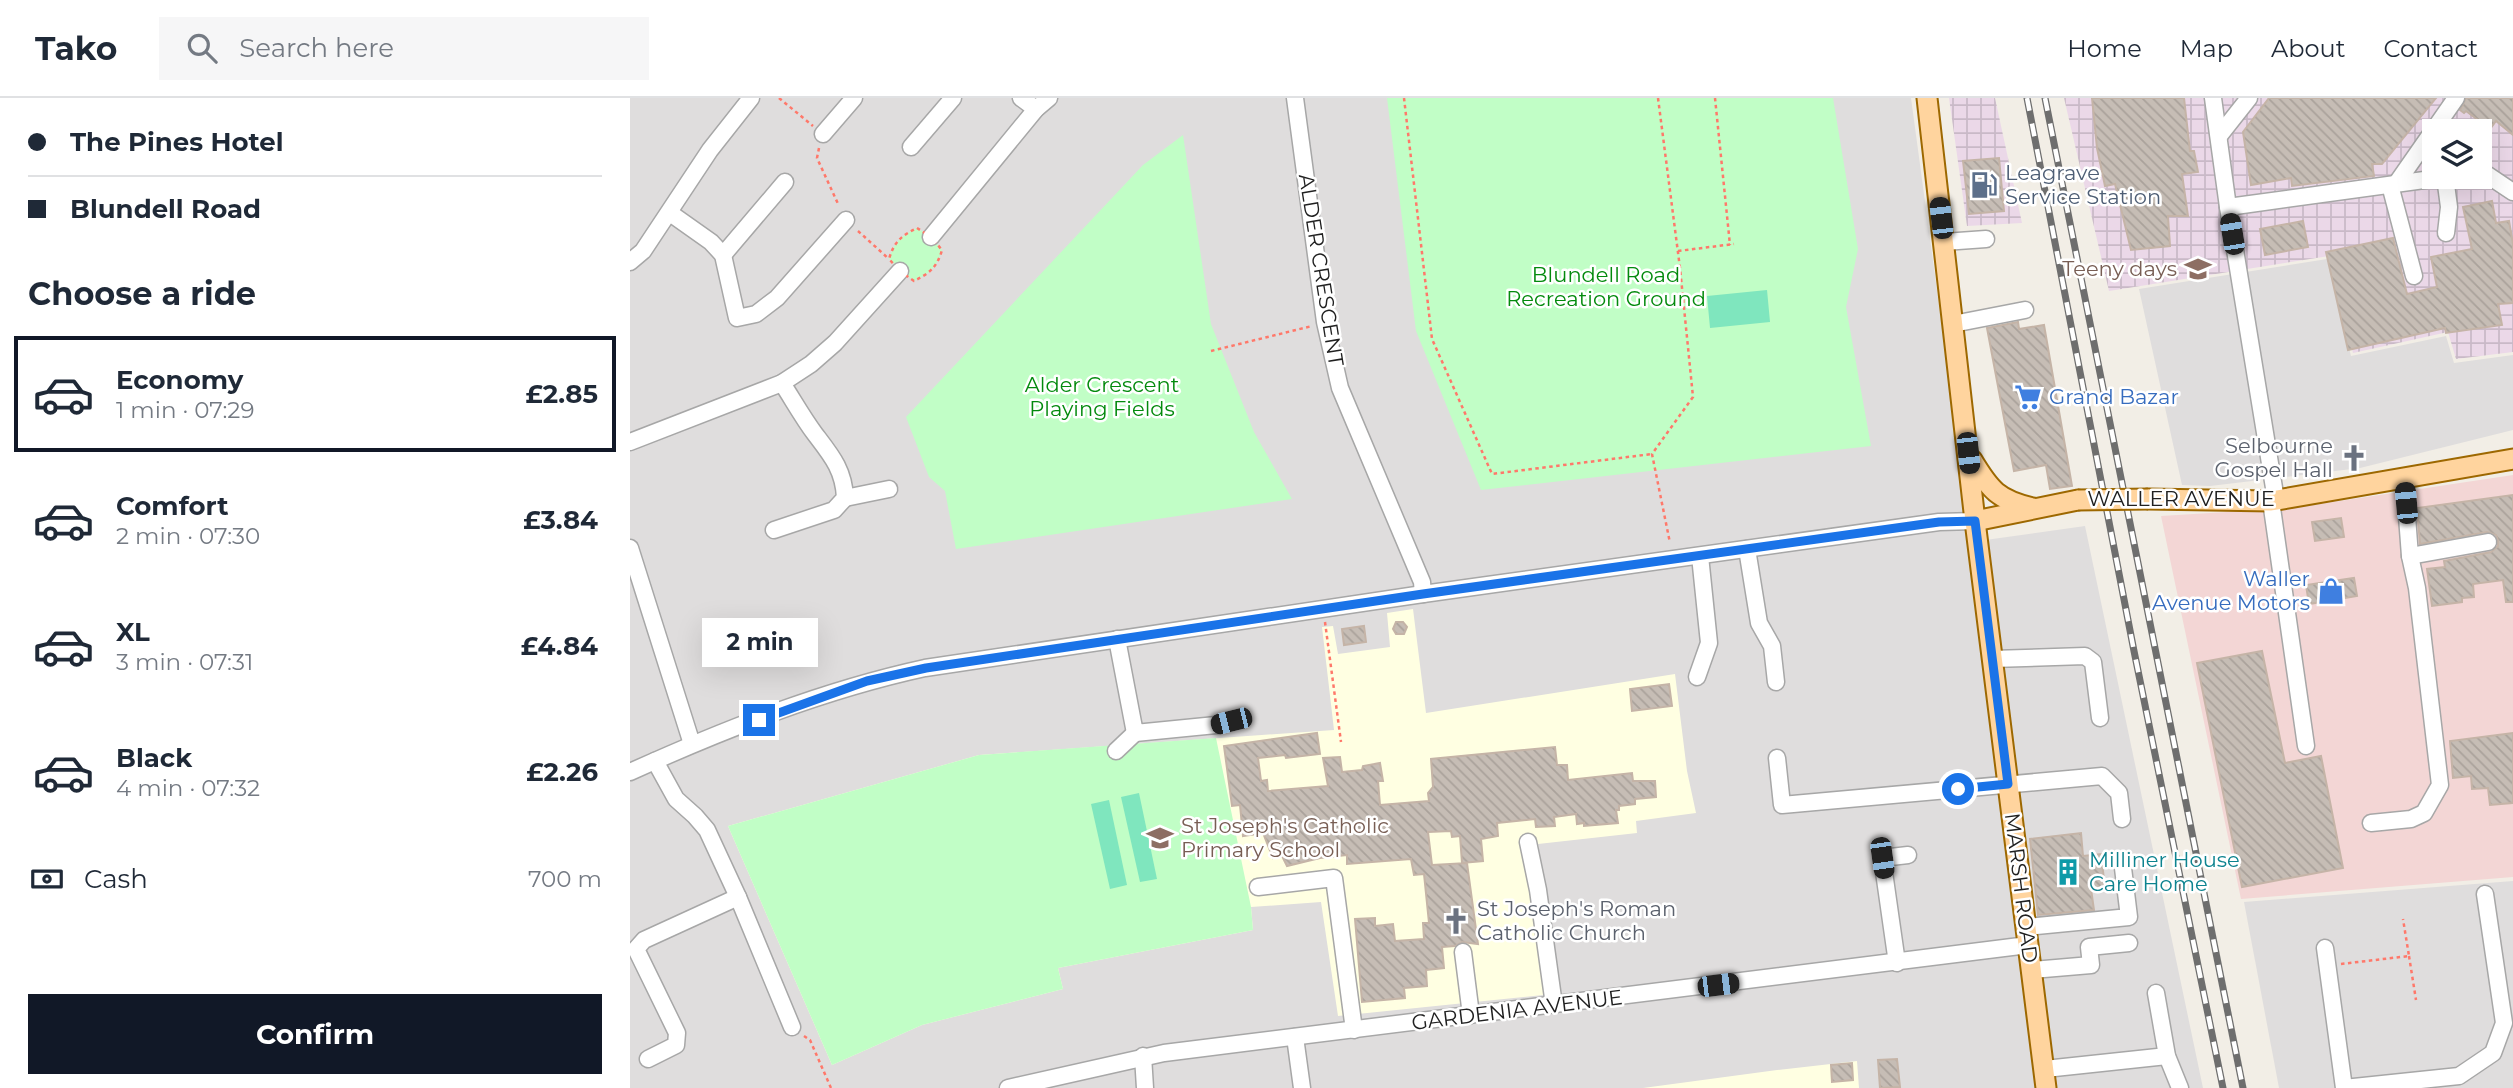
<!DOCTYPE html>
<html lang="en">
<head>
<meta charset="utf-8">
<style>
	body { margin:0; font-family:Montserrat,sans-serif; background:#f6f6f7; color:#1f2937; height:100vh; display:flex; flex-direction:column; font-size:26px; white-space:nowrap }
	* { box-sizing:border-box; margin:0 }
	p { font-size:23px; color:#747a83 }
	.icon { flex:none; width:38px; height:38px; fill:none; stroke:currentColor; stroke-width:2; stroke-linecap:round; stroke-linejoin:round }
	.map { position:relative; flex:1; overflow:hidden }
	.panel { display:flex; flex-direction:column; background:#fff; width:630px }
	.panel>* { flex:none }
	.hud { display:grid; align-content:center; height:154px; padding:0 28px; background:#fff }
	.controls { position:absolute; left:1792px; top:21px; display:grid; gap:14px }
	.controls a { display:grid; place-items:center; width:70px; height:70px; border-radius:0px; background:#fff; box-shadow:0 7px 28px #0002; font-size:35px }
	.end { position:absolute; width:32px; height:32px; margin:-16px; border:9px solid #1a73e8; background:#fff; box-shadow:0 0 0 4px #fff }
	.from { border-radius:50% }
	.bubble { position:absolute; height:49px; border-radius:0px; background:#fff; box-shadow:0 7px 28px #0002; font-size:23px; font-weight:700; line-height:49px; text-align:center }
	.car { position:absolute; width:21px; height:42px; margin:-21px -10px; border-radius:9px; box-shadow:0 0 5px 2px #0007; background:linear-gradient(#222 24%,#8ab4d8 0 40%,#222 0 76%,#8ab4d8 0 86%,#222 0) }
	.hud b { display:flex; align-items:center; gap:24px; height:66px; font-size:26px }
	.hud b+b { border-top:2px solid #e0e1e3 }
	.hud i { width:18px; height:18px; background:#1f2937 }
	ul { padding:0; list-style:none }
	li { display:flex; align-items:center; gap:21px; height:116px; margin:0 14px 10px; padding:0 14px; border:4px solid transparent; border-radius:0px }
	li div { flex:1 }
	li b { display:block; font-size:26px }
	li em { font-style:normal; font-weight:700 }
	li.selected { border-color:#111827 }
	li>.icon { width:63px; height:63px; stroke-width:1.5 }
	h2 { padding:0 28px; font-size:32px; line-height:84px }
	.pay { display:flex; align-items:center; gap:18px; height:77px; padding:0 28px; font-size:26px }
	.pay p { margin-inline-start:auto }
	.primary-button { display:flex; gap:14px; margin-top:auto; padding:14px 28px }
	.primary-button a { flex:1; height:80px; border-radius:0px; background:#111827; color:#fff; font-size:28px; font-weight:700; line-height:80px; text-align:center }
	header { display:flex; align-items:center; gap:42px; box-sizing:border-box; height:98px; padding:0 35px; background:#fff; border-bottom:2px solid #e0e1e3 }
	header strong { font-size:33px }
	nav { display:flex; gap:38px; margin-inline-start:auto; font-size:24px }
	.search { width:490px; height:63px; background:#f6f6f7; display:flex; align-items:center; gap:18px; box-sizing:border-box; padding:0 24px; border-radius:0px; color:#747a83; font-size:26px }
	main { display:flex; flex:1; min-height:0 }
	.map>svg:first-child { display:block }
</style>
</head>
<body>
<header>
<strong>Tako</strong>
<div class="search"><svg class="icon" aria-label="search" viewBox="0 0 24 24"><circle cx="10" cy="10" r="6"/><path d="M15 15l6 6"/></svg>Search here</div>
<nav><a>Home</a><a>Map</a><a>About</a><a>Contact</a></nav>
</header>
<main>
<section class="panel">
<div class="hud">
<b><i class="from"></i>The Pines Hotel</b>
<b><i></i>Blundell Road</b>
</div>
<h2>Choose a ride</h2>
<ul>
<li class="selected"><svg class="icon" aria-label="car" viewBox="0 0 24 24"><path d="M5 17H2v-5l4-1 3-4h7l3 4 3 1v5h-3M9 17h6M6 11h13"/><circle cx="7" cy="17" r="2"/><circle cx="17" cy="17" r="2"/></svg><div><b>Economy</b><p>1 min · 07:29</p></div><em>£2.85</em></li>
<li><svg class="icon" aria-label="car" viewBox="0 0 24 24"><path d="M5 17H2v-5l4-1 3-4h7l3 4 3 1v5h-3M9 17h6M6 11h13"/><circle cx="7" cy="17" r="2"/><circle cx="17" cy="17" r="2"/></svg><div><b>Comfort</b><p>2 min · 07:30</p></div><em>£3.84</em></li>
<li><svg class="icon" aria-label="car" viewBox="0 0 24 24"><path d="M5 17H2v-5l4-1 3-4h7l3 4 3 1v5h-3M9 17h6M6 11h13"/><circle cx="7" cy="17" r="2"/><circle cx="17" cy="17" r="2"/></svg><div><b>XL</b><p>3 min · 07:31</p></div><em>£4.84</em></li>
<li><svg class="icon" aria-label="car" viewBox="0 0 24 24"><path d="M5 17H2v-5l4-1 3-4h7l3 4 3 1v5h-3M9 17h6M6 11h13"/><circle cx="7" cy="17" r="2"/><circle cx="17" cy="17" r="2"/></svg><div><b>Black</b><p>4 min · 07:32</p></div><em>£2.26</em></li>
</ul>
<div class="pay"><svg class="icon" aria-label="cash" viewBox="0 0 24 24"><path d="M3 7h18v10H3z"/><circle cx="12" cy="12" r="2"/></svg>Cash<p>700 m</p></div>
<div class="primary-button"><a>Confirm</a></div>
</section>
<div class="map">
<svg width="1883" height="990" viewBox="0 0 1883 990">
	<defs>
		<pattern id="industrial-grid" width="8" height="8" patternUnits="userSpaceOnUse" patternTransform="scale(1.75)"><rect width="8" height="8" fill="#ebd8e8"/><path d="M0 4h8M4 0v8" fill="none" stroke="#c9b9c7"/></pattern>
		<pattern id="building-back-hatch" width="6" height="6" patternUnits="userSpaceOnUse" patternTransform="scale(1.75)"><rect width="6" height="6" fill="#c6bdb5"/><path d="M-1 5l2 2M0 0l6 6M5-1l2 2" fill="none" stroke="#aaa29b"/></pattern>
	</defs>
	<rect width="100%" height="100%" fill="#f2eee6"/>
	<g fill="#dfdddd">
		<polygon points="0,0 1281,0 1341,444 1455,428 1573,990 0,990"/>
		<polygon points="1697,161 1721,258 1816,238 1824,265 1883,257 1883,332 1730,370 1580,388 1552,387 1509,191"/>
		<polygon points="1883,783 1883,990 1649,990 1614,804"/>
	</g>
	<polygon fill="#f3d6d5" points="1883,377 1883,779 1611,801 1531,418 1663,410"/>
	<g fill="url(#industrial-grid)" fill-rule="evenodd">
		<polygon points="1319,0 1365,0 1392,125 1337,128"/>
		<path d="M1434,0H1883V254L1826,261L1818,234L1723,255L1699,158L1479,193ZM1804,33H1850V79H1804Z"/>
	</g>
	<g fill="#ffffe2">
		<polygon points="783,511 796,615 1045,576 1057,673 1066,715 1006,723 1007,735 908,746 928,890 913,897 708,918 691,804 621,809 623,832 428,870 433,891 292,927 202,967 98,728 349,657 704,632 692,529 703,528 708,556 760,549 757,515"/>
		<polygon points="1227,963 1229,990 1013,990 1147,972"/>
	</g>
	<g fill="#c1fec6">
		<polygon points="757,0 1203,0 1228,151 1216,209 1241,348 851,392 786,233"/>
		<polygon points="553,37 581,226 624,334 662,401 326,451 315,393 299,379 276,319 513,67"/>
		<path d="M287,130L301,139L312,152C307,169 300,175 284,183L259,161C264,144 271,138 287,130Z"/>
		<polygon points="586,640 621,809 623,832 428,870 433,891 292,927 202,967 98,728 349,657"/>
	</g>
	<g fill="#7fe6be">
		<polygon points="1137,192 1140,224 1080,230 1077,198"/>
		<polygon points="509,695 527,781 510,784 491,699"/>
		<polygon points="479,702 497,787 480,791 461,706"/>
	</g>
	<g fill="url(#building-back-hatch)" stroke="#c5b4a7" stroke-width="2">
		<polygon points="1462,0 1554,0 1560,53 1564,53 1568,74 1552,76 1558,118 1538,118 1540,148 1501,152 1485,86 1475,88 1467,50"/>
		<polygon points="1639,0 1806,0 1752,66 1742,66 1744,78 1662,88 1661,80 1621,87 1613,34"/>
		<polygon points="1836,0 1883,0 1883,37 1866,23 1860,31 1836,13 1834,15 1830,12"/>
		<polygon points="1369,60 1374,113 1339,116 1333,63"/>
		<polygon points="1862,103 1866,125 1879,123 1883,146 1883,205 1868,206 1872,227 1816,235 1815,230 1718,252 1696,154 1763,140 1777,196 1807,189 1801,159 1842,151 1833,109"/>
		<polygon points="1673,123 1678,149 1635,157 1630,131"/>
		<polygon points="1388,224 1389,231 1414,227 1442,388 1420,391 1416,367 1384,373 1357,230"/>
		<polygon points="1883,397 1883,504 1876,504 1873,482 1843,486 1844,499 1832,500 1832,504 1802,508 1797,471 1815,469 1814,463 1861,454 1868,448 1868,443 1866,437 1857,434 1790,446 1787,410"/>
		<polygon points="1711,420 1714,439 1685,443 1682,424"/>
		<polygon points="1724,480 1727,498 1679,506 1676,487"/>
		<polygon points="766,524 773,524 777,529 774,536 766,536 763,531"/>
		<polygon points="734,528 736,544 714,547 712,531"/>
		<polygon points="1632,553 1655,665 1691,658 1713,770 1612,789 1567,565"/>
		<polygon points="1039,586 1042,608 1002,613 1000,591"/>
		<polygon points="687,635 690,656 656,660 655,657 628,660 631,683 637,682 638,693 698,688 693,660 710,659 712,674 732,672 733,668 750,665 753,683 748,683 750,707 799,703 798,695 803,689 801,661 925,649 927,667 937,667 938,682 1002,675 1003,683 1025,683 1026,699 1005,701 1005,706 989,708 989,712 986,712 988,725 954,728 954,725 947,726 946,716 924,719 925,728 906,729 905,721 867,725 868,738 851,741 853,763 832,765 830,738 822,739 821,733 798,734 802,767 837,765 848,846 832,844 825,848 812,849 814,870 796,872 797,888 774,890 775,900 732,904 725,821 745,820 745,828 763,826 765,843 794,841 793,825 799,825 794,776 784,777 781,761 717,766 717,757 690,760 657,768 652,758 643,760 633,735 613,738 610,707 602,708 594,648"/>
		<polygon points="1883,635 1883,705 1860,707 1858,690 1842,691 1841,678 1823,680 1820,643"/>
		<polygon points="1451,735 1453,758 1471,756 1475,790 1461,791 1464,812 1408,817 1400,741"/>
		<polygon points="1267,961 1270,989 1250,990 1248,962"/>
		<polygon points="1222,965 1223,982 1202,984 1201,967"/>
	</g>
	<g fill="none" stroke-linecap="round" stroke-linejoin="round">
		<defs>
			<g id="minor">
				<polyline points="391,0 406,11"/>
				<polyline points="665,0 695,224 710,290 792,484 793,496"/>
				<polyline points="1583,0 1598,109 1646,402"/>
				<polyline points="193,36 224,0"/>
				<polyline points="1589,38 1619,0"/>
				<polyline points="281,49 323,0"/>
				<polyline points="1850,76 1856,76 1883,94"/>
				<polyline points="1815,79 1819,109 1816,135"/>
				<polyline points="1766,86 1826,0"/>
				<polyline points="1760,87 1784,178"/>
				<polyline points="1598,109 1816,79"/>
				<polyline points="40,115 81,144 93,157 107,220 126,216 147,200 216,122"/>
				<polyline points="301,139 406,11 419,0"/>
				<polyline points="1314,144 1356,141"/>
				<polyline points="93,157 155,84"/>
				<polyline points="0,164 13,153 80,52 121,0"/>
				<polyline points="1323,226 1395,212"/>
				<polyline points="0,344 152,285 181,266 205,245 270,173"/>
				<polyline points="215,400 259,391"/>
				<polyline points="1641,403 1676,648"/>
				<path d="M144,432L204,412L215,400C214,372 201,357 185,336C173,320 163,302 152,285"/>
				<polyline points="0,450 62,646"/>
				<polyline points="1117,451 1129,525 1142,548 1146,584"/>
				<polyline points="1780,458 1858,444"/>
				<polyline points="487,541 505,635 586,627 601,623"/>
				<polyline points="1362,561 1455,558 1463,564 1470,620"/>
				<polyline points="1067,579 1079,545 1070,458"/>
				<polyline points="486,653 505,635"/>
				<polyline points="1147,660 1152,707 1472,678 1489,695 1492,721"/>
				<polyline points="25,663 46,701 65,718 77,732 108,799 162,929"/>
				<path d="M0,674C95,631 194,592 295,570L793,496L1309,424L1345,423"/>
				<polyline points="1741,725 1781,721 1794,715 1810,687 1787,490 1780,458 1774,379"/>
				<polyline points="898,744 908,792 924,907"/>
				<polyline points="628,789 704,780 724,932"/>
				<polyline points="1396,829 1499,819 1493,770"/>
				<polyline points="1695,850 1714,990 1829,978 1863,955 1874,925 1855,796"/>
				<polyline points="833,854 841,917"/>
				<polyline points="1267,865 1252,760 1278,757"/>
				<polyline points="1402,872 1461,867 1459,849 1499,845"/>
				<polyline points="1526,895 1537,958 1550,990"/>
				<polyline points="665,939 672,990"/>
				<polyline points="513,958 515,990"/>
				<polyline points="18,961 46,947 47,935 6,851 14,842 108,799"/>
				<polyline points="1415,971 1537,958"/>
				<polyline points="378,990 534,955 1398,847"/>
			</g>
			<g id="major">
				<polyline points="1297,0 1345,423 1416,990"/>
				<path d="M1342,362C1360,392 1368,402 1403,410"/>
				<polyline points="1518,401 1641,403 1883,361"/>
				<polyline points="1345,423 1448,402"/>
			</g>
		</defs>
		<use href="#minor" stroke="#a7a7a7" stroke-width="19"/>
		<use href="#major" stroke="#9d6800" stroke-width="23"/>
		<g stroke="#ff786a" stroke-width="2.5" stroke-dasharray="3.5 3.5" stroke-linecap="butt">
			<polyline points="149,0 183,28"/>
			<polyline points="774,0 802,241 862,376 1022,356"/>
			<polyline points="1028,0 1050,170 1063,299 1022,356 1040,445"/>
			<polyline points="1085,0 1100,147"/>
			<polyline points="189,50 187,60 209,108"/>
			<path d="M287,130L301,139L312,152C307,169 300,175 284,183L270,173L259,161C264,144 271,138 287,130Z"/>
			<polyline points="228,133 259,161"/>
			<polyline points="1048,153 1104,146"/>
			<polyline points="581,253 682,228"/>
			<polyline points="695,524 711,644"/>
			<polyline points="1779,858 1786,902"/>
			<polyline points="1711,866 1779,858 1773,821"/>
			<polyline points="174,938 180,942 201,990"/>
		</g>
		<use href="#minor" stroke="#fff" stroke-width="16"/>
		<use href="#major" stroke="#ffd49e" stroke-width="19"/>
		<defs>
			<g id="rail">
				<polyline points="1397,0 1504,553 1593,990"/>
				<polyline points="1415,0 1613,990"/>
			</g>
		</defs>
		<use href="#rail" stroke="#6e6e6e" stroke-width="7"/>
		<use href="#rail" stroke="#fff" stroke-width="4.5" stroke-dasharray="13" stroke-linecap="butt"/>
		<defs>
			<polyline id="major-bridge" points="1448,402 1518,401"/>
		</defs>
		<use href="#major-bridge" stroke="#9d6800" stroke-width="23" stroke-linecap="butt"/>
		<use href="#major-bridge" stroke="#ffd49e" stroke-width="19"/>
	</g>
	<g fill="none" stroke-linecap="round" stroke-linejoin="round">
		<polyline stroke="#1a73e8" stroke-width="9" points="129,622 237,583 296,570 793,496 1309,424 1345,423 1378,686 1328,691"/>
	</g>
	<defs>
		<symbol id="fuel-bare" viewBox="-9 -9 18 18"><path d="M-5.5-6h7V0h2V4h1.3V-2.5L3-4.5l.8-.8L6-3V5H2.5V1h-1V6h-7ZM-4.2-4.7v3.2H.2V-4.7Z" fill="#5c6f8a" stroke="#fff" stroke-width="2.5" paint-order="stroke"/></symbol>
		<symbol id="school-bare" viewBox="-9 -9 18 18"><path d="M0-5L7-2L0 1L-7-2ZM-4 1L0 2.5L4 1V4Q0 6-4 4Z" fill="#8d6e63" stroke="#fff" stroke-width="2.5" paint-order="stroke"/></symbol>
		<symbol id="supermarket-bare" viewBox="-9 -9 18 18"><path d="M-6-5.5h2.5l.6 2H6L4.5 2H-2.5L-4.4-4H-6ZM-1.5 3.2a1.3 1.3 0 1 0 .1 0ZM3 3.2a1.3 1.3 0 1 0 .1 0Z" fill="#3f7fe0" stroke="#fff" stroke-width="2.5" paint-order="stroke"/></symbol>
		<symbol id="church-bare" viewBox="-9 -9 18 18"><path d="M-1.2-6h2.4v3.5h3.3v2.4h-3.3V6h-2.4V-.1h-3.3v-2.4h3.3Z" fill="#6b7280" stroke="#fff" stroke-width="2.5" paint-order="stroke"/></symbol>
		<symbol id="shop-bare" viewBox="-9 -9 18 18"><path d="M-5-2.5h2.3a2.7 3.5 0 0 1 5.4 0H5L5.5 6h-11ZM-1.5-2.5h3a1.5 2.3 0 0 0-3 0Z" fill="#3f7fe0" stroke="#fff" stroke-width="2.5" paint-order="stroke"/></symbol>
		<symbol id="building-bare" viewBox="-9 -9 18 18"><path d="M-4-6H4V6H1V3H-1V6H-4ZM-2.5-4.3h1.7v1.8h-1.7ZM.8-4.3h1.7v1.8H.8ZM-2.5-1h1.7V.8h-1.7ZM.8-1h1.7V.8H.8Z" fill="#0f9aa8" stroke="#fff" stroke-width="2.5" paint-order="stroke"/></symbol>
	</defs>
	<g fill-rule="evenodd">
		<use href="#fuel-bare" x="1335" y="68" width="38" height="38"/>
		<use href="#school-bare" x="1549" y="152" width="38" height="38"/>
		<use href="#supermarket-bare" x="1379" y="280" width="38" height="38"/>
		<use href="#church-bare" x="1705" y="341" width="38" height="38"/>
		<use href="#shop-bare" x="1682" y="474" width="38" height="38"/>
		<use href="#school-bare" x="511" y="721" width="38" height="38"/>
		<use href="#building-bare" x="1419" y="755" width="38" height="38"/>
		<use href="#church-bare" x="807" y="804" width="38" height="38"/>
	</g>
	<g text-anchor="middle" stroke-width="5" stroke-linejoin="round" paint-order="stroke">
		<g font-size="21" fill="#4e5e75" stroke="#fff" text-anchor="start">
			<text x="1375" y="82">Leagrave<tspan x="1375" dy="24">Service Station</tspan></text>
		</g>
		<g font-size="21" fill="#785e54" stroke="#fff" text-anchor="end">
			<text x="1547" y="178">Teeny days</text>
			<text x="551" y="735" text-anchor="start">St Joseph's Catholic<tspan x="551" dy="24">Primary School</tspan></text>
		</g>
		<g font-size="21" fill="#202020" stroke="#fff">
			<text transform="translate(691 172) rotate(81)" y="7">ALDER CRESCENT</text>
			<text x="1551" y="408">WALLER AVENUE</text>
			<text transform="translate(1391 790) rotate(83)" y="7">MARSH ROAD</text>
			<text transform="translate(887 912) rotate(-7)" y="7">GARDENIA AVENUE</text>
		</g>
		<g font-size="21" fill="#038a0d" stroke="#fff">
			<text x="976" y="184">Blundell Road<tspan x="976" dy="24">Recreation Ground</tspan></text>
			<text x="472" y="294">Alder Crescent<tspan x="472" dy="24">Playing Fields</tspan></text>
		</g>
		<g font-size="21" fill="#366cbe" stroke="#fff" text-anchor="start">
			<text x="1419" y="306">Grand Bazar</text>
			<text x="1680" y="488" text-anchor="end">Waller<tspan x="1680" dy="24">Avenue Motors</tspan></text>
		</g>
		<g font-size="21" fill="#5b616d" stroke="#fff" text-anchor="end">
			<text x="1703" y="355">Selbourne<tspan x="1703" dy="24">Gospel Hall</tspan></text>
			<text x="847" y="818" text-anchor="start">St Joseph's Roman<tspan x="847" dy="24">Catholic Church</tspan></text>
		</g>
		<g font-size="21" fill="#0d838f" stroke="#fff" text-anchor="start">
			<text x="1459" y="769">Milliner House<tspan x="1459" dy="24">Care Home</tspan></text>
		</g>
	</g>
</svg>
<div class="controls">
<a><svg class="icon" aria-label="layers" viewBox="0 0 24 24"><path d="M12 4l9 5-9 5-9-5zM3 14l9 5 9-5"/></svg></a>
</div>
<i class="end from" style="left:1328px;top:691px"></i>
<i class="end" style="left:129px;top:622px"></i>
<div class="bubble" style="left:72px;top:520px;width:116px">2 min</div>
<i class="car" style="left:1311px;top:120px;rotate:353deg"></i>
<i class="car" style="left:1602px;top:136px;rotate:351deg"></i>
<i class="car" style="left:1338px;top:355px;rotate:174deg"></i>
<i class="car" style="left:1776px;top:405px;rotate:355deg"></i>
<i class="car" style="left:601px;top:623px;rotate:256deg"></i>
<i class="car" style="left:1252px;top:760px;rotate:172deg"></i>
<i class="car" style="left:1088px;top:887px;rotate:83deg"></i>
</div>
</main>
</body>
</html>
